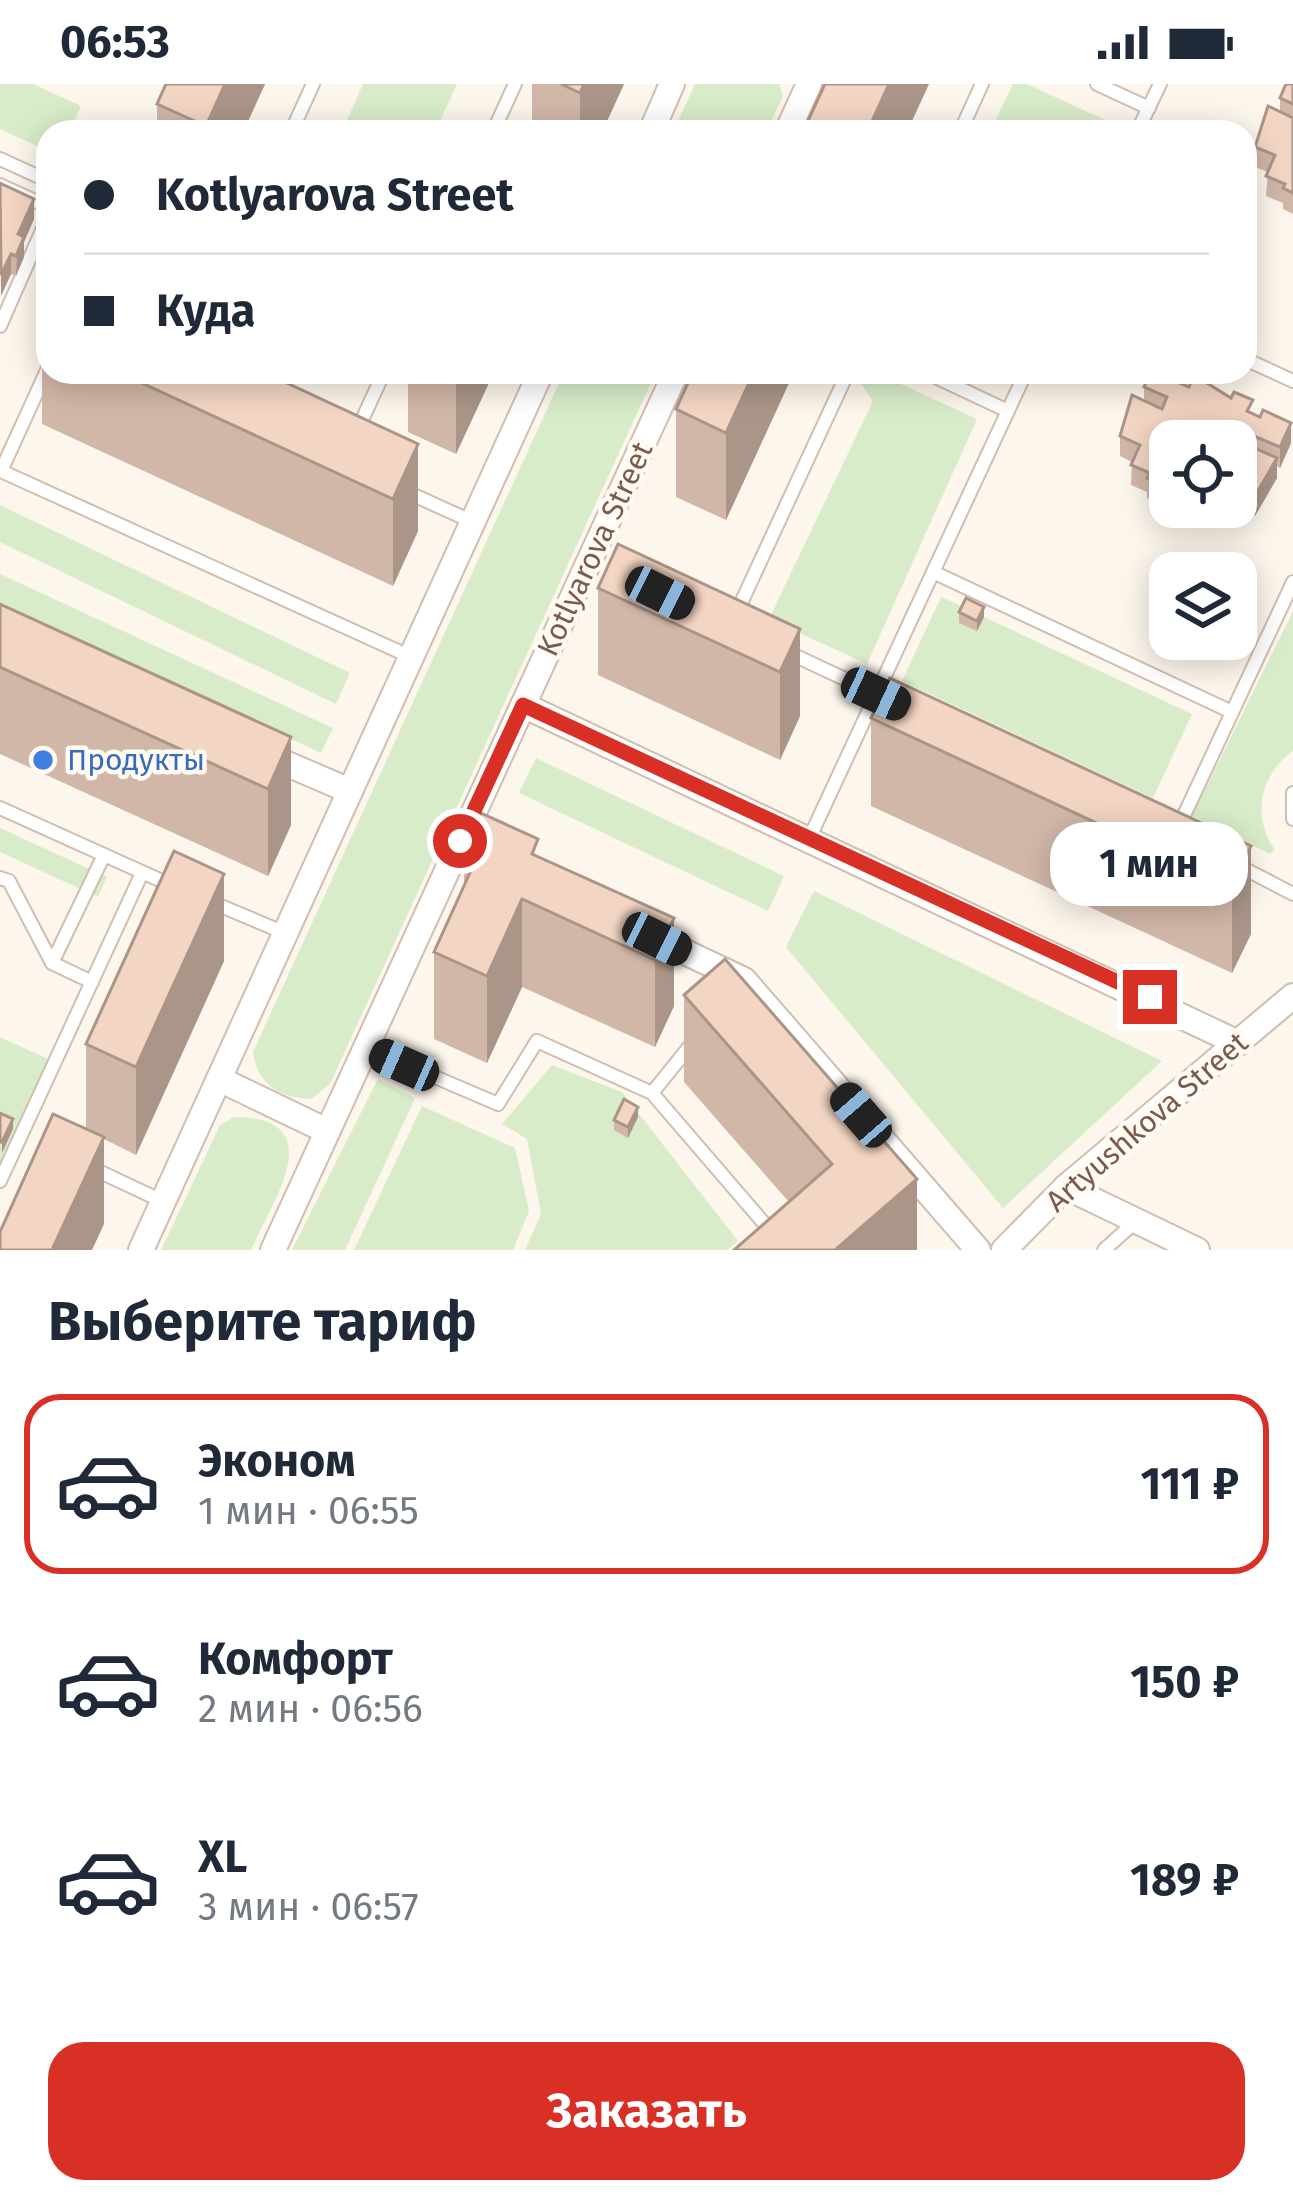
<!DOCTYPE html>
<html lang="ru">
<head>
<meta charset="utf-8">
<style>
	body { margin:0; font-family:"Fira Sans",sans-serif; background:#f2f2f3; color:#1f2937; height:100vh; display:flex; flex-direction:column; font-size:45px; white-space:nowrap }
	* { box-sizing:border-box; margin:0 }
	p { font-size:39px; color:#747a83 }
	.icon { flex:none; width:66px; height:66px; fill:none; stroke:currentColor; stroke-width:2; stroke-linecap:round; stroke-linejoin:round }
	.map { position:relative; height:1166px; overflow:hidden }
	.sheet { display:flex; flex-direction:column; background:#fff; flex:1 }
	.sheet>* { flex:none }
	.banner { position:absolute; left:36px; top:36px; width:1221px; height:264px; border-radius:36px; box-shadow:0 6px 30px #0003; display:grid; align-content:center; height:264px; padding:0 48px; background:#fff }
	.controls { position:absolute; left:1149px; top:336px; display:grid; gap:24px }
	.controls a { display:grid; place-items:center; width:108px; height:108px; border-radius:24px; background:#fff; box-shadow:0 6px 30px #0003; font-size:60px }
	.end { position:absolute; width:54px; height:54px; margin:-27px; border:15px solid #d93025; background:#fff; box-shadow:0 0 0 6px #fff }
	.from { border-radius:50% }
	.bubble { position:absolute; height:84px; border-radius:36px; background:#fff; box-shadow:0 6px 30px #0003; font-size:39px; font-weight:700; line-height:84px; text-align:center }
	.car { position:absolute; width:36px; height:72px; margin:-36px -18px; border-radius:15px; box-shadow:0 0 9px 3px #0007; background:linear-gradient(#222 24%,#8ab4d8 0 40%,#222 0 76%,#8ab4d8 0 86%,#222 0) }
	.banner b { display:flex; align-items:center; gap:42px; height:114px; font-size:45px }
	.banner b+b { border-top:3px solid #e0e1e3 }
	.banner i { width:30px; height:30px; background:#1f2937 }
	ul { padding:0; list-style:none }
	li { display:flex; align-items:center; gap:36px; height:180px; margin:0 24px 18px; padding:0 24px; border:6px solid transparent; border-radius:36px }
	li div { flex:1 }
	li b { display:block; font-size:45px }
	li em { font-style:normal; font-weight:700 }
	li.current { border-color:#d93025 }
	li>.icon { width:108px; height:108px; stroke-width:1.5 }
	h2 { padding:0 48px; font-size:54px; line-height:144px }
	.action { display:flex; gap:24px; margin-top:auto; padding:24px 48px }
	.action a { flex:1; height:138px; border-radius:36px; background:#d93025; color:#fff; font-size:48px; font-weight:700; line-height:138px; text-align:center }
	.status { display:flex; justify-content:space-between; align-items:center; height:84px; padding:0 60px; background:#fff; direction:ltr }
	.status svg { height:33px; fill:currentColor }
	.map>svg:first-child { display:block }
</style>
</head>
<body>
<div class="status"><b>06:53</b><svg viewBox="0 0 49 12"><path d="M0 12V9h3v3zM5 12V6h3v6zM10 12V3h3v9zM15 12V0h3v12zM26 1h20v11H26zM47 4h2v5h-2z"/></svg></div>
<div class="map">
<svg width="1293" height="1166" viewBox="0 0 1293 1166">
	<rect width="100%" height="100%" fill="#fdf6ec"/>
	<g fill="#d8ecc9">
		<polygon points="0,0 33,0 81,22 69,48 48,48 48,67 0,45"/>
		<polygon points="363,0 457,0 435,48 356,48 344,43"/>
		<polygon points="695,0 779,0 783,12 766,48 673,48"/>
		<polygon points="1013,0 1027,0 1114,40 1110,48 990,48"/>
		<path d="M564,288H656L330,1000L311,1015C279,1013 258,1001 253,968Z"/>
		<polygon points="875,288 977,335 867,580 769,535 873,317 857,294"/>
		<polygon points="0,421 350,589 336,620 0,458"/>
		<polygon points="0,490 333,644 321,669 0,521"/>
		<polygon points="941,513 966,524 977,546 984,533 1192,630 1153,714 902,597"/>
		<path d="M1293,527V667C1260,691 1251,732 1275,766L1270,770L1192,732Z"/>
		<polygon points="536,674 784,792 768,827 519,709"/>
		<polygon points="0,744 107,793 98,813 0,768"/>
		<polygon points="814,807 1162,977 1003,1124 786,863"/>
		<polygon points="0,953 48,975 0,1079"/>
		<polygon points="552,981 622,1008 738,1157 727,1166 525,1166 541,1130 527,1055 502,1040"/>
		<polygon points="378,995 415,1014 345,1166 292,1166"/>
		<polygon points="422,1022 515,1064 529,1127 513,1166 354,1166"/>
		<path d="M234,1033C333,1033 272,1118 251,1166H161L220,1041Z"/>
	</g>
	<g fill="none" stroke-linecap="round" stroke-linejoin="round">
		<defs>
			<g id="lane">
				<polyline points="1097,0 1149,24"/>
				<polyline points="291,48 313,0"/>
				<polyline points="493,48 515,0"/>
				<polyline points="960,48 982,0"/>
				<polyline points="1137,48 1160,0"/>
				<polyline points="0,75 48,97"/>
				<polyline points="0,101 48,123"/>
				<polyline points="0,242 48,133"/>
				<polyline points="1245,275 1293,297"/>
				<polyline points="48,284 1,387 411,573"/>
				<polyline points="925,288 1008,327"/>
				<polyline points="357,347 384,288"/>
				<polyline points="407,408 473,438"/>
				<polyline points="933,488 1232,628"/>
				<polyline points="735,532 848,288"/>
				<polyline points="785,567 892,617"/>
				<polyline points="1293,709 1293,735"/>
				<polyline points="0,724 173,802"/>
				<polyline points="1179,742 1293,498"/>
				<polyline points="809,755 1026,288"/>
				<polyline points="1241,783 1293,810"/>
				<polyline points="0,794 9,797 52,879 92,898"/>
				<polyline points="209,817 285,849"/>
				<polyline points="52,879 104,771"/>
				<polyline points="694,957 652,1009 787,1166"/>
				<polyline points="367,964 498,1020 537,957 652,1009"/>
				<polyline points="94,1085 162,1117"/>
				<polyline points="0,1097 142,789"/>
				<polyline points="1104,1166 1135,1138"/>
			</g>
			<g id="street">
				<polyline points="651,48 672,0"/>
				<polyline points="787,48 809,0"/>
				<polyline points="523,621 1238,959"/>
				<polyline points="264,670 350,707"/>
				<polyline points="645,849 744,896 978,1166"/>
				<polyline points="219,995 327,1047"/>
				<polyline points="1066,1103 1197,1166"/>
				<polyline points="141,1166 541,288"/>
				<polyline points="273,1166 676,288"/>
				<polyline points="1004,1166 1066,1103 1293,912"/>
			</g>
		</defs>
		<use href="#lane" stroke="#d1beb0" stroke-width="16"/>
		<use href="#street" stroke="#d1beb0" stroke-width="28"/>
		<use href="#lane" stroke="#fff" stroke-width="12"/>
		<use href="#street" stroke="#fff" stroke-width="24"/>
	</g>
	<g fill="#d1b7a8">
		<polygon points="265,0 243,48 157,48 157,20"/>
		<polygon points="532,0 624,0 602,48 532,48"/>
		<polygon points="1293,0 1293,130 1283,125 1283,119 1266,112 1268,88 1255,83 1255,63 1280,27 1280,14"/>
		<polygon points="0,99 34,135 24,158 24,173 16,192 11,190 1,212"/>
		<polygon points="48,239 48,288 263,288 418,360 418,447 393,502 42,340 42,253"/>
		<polygon points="408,288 494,288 456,370 408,348"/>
		<polygon points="794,288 726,436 676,413 676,325"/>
		<polygon points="1180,299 1253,330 1291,359 1280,384 1277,382 1277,394 1255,432 1235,424 1227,443 1187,431 1187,423 1236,423 1236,357 1170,357 1170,414 1166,423 1147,414 1147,408 1131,401 1132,378 1120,372 1120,352 1144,317 1144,303"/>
		<polygon points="598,504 800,545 800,632 780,676 598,591"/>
		<polygon points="0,520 291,653 291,741 268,792 0,670"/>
		<polygon points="959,528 984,533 977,547 959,539"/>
		<polygon points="871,634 1251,762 1251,850 1232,889 871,722"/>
		<polygon points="464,765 538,773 674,834 674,922 655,963 522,903 487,979 434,955 434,868 464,801"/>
		<polygon points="224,877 136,1071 104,1055 104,1140 86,1045 86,960"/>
		<polygon points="684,911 917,1166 789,1118 684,998"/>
		<polygon points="638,1033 628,1054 614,1046 614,1036"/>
	</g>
	<g fill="#aa9588">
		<polygon points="225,0 265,0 243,48 206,48 206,42"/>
		<polygon points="584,0 624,0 602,48 580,48 580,9"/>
		<polygon points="889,0 929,0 907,48 867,48"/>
		<polygon points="34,115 34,135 24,158 24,173 16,192 18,150"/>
		<polygon points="11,170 11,190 1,212 1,191"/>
		<polygon points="456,288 494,288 456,370"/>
		<polygon points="754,288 794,288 726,436 726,349"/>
		<polygon points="1291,339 1291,359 1280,384 1280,363"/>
		<polygon points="418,360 418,447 393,502 393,415"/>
		<polygon points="1277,374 1277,394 1255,432 1255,412"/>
		<polygon points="1170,394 1170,414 1166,423 1166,402"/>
		<polygon points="1227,423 1235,423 1227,443"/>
		<polygon points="984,523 984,533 977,547 977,537"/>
		<polygon points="800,545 800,632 780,676 780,588"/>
		<polygon points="291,653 291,741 268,792 268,705"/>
		<polygon points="1251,762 1251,850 1232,889 1232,802"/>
		<polygon points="224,790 224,877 136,1071 136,983"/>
		<polygon points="522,815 522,903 487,979 487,892"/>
		<polygon points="674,834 674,922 655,963 655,876"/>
		<polygon points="638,1023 638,1033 628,1054 628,1043"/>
		<polygon points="13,1035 13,1045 2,1069 2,1058"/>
		<polygon points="104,1053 104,1140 92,1166 52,1166"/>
		<polygon points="917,1095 917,1166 835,1166"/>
	</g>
	<g fill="#f3d5c3" stroke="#aa9588" stroke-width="3">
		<polygon points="166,0 225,0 206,42 157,20"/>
		<polygon points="561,0 584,0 580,9"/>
		<polygon points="825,0 889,0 867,48 803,48"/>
		<polygon points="1286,0 1293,0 1293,20 1280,14"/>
		<polygon points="1268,22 1293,34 1293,109 1283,104 1285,100 1266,92 1275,71 1255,63"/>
		<polygon points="0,99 34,115 18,150 24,153 16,172 11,170 1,191"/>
		<polygon points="48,239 48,256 42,253"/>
		<polygon points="118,288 263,288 418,360 393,415"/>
		<polygon points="693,288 754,288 726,349 676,325"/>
		<polygon points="1151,288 1173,288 1180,291 1177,298 1189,303 1194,291 1231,314 1234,308 1253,316 1247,327 1260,333 1263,326 1291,339 1280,363 1254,352 1250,362 1277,374 1255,412 1236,404 1236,357 1170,357 1170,394 1166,402 1147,394 1150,389 1131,381 1140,361 1120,352 1132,311 1162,325 1167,313 1144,303"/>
		<polygon points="618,460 800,545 780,588 598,504"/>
		<polygon points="966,514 984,523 977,537 959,528"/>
		<polygon points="0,520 291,653 268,705 0,583"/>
		<polygon points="890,594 1251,762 1232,802 871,634"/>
		<polygon points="481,729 538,755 532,770 674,834 655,876 522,815 487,892 434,868 478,771 464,765"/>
		<polygon points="174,767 224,790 136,983 86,960"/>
		<polygon points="725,875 917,1095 835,1166 734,1166 832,1080 684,911"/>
		<polygon points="624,1015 638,1023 628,1043 614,1036"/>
		<polygon points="0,1029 13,1035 2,1058 0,1058"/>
		<polygon points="53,1030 104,1053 52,1166 0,1166 0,1148"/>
	</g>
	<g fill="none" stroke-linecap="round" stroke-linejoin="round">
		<polyline stroke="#d93025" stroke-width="15" points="460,757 523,621 1150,913"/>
	</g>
	<circle fill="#3f7fe0" stroke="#fffaf3" stroke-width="4.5" cx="43" cy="676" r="12"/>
	<g text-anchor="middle" stroke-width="9" stroke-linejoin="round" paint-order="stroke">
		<g font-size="30" fill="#7a5c4d" stroke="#fffaf3">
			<text transform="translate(595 465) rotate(-65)" y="10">Kotlyarova Street</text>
			<text transform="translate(1147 1038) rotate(-41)" y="10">Artyushkova Street</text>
		</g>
		<g font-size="30" fill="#366cbe" stroke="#fffaf3" text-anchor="start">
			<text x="67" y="686">Продукты</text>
		</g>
	</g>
</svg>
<div class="controls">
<a><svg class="icon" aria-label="locate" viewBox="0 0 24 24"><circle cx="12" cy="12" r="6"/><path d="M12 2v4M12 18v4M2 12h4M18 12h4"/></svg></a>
<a><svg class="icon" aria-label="layers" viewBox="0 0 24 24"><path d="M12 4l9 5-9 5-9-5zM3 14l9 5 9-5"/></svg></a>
</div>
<i class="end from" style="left:460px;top:757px"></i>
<i class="end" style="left:1150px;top:913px"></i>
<div class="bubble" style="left:1050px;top:738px;width:198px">1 мин</div>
<i class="car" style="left:660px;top:509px;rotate:116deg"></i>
<i class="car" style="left:876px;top:610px;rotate:115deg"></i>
<i class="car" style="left:657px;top:855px;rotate:116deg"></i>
<i class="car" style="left:404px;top:981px;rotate:294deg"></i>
<i class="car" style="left:861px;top:1031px;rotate:319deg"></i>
<div class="banner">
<b><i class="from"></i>Kotlyarova Street</b>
<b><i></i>Куда</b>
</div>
</div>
<section class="sheet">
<h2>Выберите тариф</h2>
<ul>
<li class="current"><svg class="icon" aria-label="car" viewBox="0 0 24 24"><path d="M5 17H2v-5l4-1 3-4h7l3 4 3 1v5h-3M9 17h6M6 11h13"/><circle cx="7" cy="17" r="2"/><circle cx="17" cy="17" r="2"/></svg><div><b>Эконом</b><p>1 мин · 06:55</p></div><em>111 ₽</em></li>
<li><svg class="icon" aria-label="car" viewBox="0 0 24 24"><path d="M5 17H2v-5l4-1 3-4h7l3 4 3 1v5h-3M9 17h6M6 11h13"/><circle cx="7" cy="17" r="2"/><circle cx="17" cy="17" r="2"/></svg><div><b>Комфорт</b><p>2 мин · 06:56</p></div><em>150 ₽</em></li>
<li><svg class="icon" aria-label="car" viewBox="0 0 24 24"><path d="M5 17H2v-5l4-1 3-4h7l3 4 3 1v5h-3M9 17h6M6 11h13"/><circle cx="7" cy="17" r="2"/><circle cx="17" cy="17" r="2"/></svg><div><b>XL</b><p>3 мин · 06:57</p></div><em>189 ₽</em></li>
</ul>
<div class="action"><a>Заказать</a></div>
</section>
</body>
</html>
